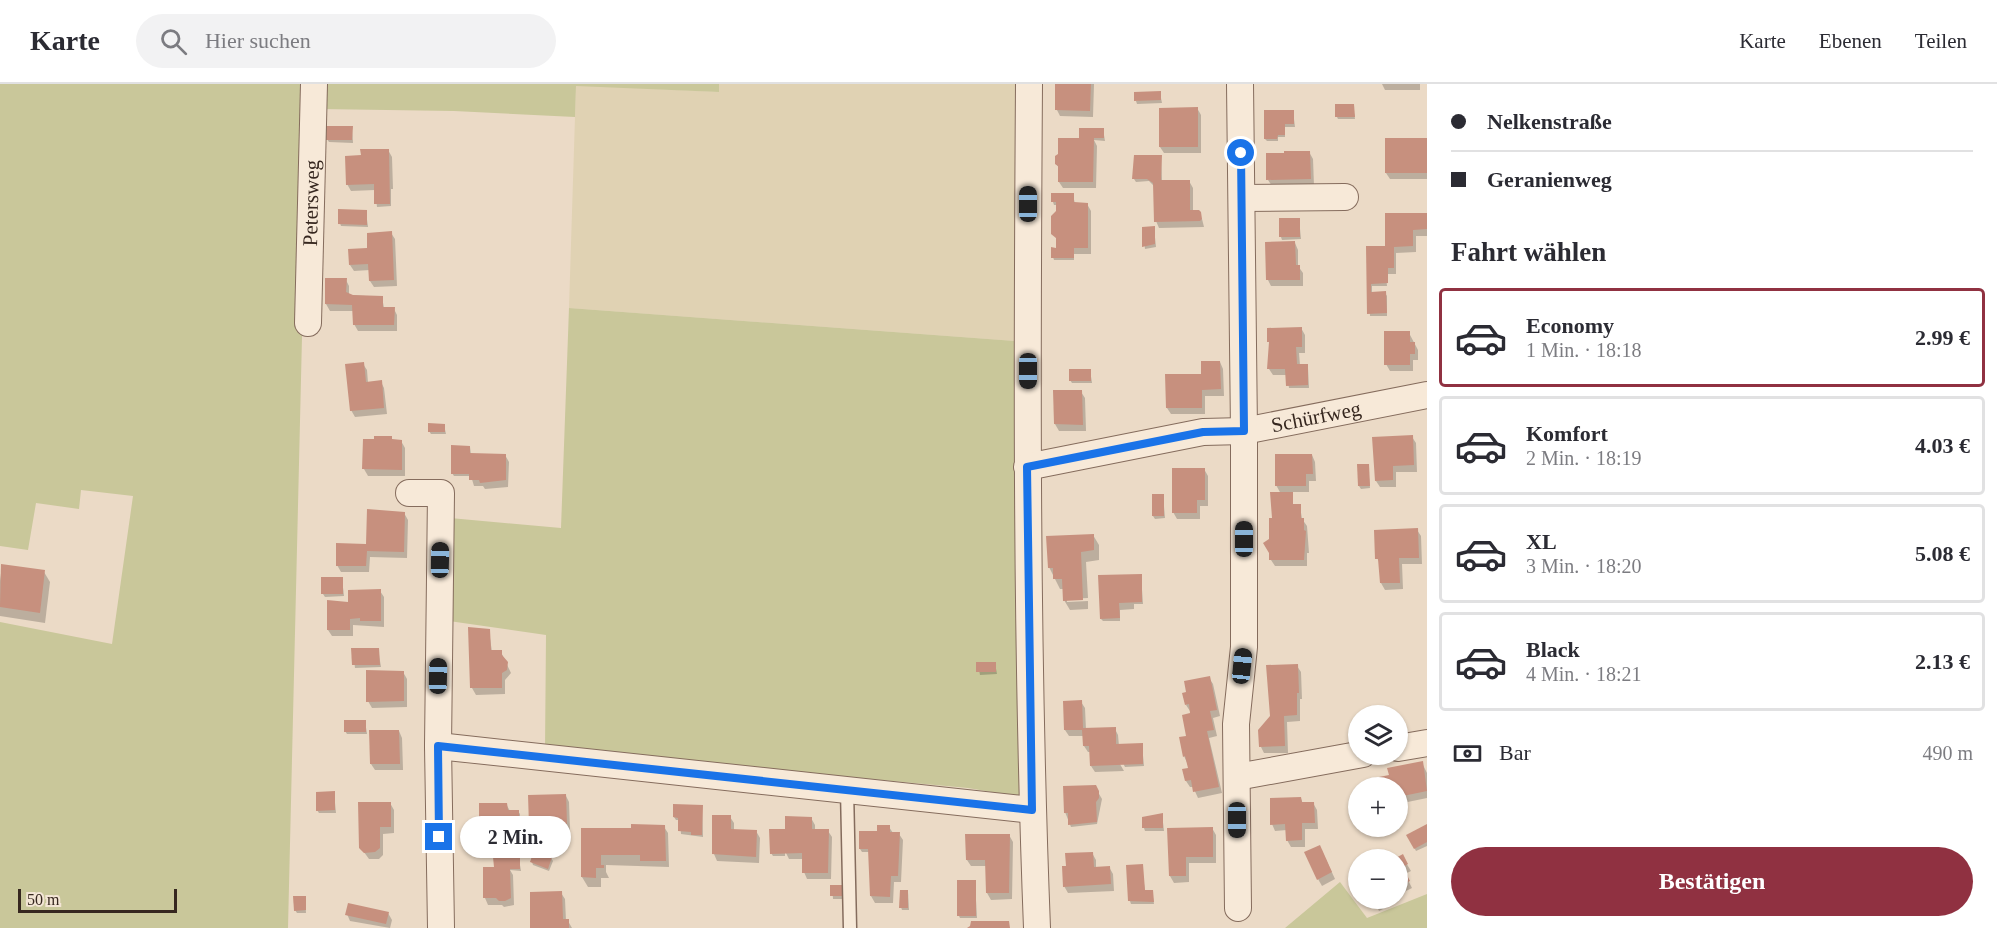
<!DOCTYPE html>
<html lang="de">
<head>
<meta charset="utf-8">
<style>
	body { margin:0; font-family:Georgia,serif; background:#f2f2f3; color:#2b2b33; height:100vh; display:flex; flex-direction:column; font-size:22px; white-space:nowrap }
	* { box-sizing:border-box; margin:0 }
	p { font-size:20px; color:#7c7c81 }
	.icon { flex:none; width:33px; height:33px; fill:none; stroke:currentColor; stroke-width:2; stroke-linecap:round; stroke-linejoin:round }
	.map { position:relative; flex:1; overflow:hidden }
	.side { display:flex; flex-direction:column; background:#fff; width:570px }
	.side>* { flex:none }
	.guide { display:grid; align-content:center; height:132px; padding:0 24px; background:#fff }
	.fabs { position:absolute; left:1348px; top:621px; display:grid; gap:12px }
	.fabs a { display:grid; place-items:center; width:60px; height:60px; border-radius:50%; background:#fff; box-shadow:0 2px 4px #0004; font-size:30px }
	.scale { position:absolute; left:18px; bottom:15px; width:159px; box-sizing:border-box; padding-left:6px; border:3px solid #36271f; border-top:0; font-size:16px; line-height:21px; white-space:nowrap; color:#36271f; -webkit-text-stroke:4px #f3e5d5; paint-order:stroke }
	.end { position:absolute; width:27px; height:27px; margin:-14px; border:8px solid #1a73e8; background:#fff; box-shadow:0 0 0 3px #fff }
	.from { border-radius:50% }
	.bubble { position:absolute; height:42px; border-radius:21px; background:#fff; box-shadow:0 2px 4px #0004; font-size:20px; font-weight:700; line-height:42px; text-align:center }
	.car { position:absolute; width:18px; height:36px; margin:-18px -9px; border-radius:8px; box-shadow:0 0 4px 2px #0007; background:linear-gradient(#222 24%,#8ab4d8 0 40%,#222 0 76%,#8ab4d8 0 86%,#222 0) }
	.guide b { display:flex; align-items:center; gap:21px; height:57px; font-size:22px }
	.guide b+b { border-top:2px solid #e1e1e2 }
	.guide i { width:15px; height:15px; background:#2b2b33 }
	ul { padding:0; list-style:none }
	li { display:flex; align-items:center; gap:18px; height:99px; margin:0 12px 9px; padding:0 12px; border:3px solid #e1e1e2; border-radius:6px }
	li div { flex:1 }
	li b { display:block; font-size:22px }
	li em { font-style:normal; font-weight:700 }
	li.on { border-color:#903141 }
	li>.icon { width:54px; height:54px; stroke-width:1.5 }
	h2 { padding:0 24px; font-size:27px; line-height:72px }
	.pay { display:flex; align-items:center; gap:15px; height:66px; padding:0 24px; font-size:22px }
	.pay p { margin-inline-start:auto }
	.button { display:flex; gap:12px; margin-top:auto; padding:12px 24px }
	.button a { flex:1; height:69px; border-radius:36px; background:#903141; color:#fff; font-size:24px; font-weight:700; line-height:69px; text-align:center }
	header { display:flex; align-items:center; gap:36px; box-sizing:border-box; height:84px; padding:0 30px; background:#fff; border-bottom:2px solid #e1e1e2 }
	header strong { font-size:28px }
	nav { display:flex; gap:33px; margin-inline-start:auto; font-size:21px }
	.search { width:420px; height:54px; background:#f2f2f3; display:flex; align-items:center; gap:15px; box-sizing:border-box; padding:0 21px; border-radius:33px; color:#7c7c81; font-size:22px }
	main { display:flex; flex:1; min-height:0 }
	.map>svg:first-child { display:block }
</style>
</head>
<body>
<header>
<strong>Karte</strong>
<div class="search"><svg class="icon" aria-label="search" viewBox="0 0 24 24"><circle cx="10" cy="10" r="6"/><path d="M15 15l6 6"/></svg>Hier suchen</div>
<nav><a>Karte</a><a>Ebenen</a><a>Teilen</a></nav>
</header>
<main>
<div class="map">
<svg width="1427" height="844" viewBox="0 0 1427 844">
	<rect width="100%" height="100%" fill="#ebdac6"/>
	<polygon fill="#e0d2b3" points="719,0 1018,0 1015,257 569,224 576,1 719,8"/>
	<g fill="#c9c79a">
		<polygon points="0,0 308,0 288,844 0,844 0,538 112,560 133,412 81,406 79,425 36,419 28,466 0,462"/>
		<polygon points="324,0 719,0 719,8 576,2 575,33 454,27 319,25"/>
		<polygon points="569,224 1015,257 1021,713 968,704 545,665 546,551 449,537 450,434 561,444"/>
		<polygon points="1340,798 1367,834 1427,810 1427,844 1285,844"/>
	</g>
	<g fill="#0003">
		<polygon points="1057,0 1094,0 1093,33 1060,32 1057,26"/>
		<polygon points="1382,0 1420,0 1420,6 1385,6"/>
		<polygon points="1160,9 1162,19 1137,20 1136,17"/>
		<polygon points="1353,22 1355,35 1338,35 1337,33"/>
		<polygon points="1197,24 1201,31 1201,69 1164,69 1160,63"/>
		<polygon points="1293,27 1295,43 1285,43 1285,53 1278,53 1278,57 1267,57 1265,55"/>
		<polygon points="352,44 353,59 329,58 327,55"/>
		<polygon points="1103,45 1105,57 1094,56 1097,62 1096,104 1063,104 1059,98 1060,85 1056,80 1082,55"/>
		<polygon points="1427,55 1427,95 1390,95 1386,89"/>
		<polygon points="388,66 392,73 393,105 391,105 391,122 377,123 375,106 351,107 347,100 362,72"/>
		<polygon points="1309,68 1313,75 1314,102 1272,102 1268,96"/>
		<polygon points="1161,72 1162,97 1189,97 1193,104 1193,128 1202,135 1204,143 1159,144 1156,137 1154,102 1149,97 1136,98 1134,95"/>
		<polygon points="1073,111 1075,120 1087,120 1091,127 1091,170 1074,170 1074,176 1054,176 1053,173 1057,165 1058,157 1053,149 1058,128 1057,121 1054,121 1053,118"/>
		<polygon points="366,128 368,143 341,142 340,139"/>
		<polygon points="1427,130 1427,152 1416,152 1416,168 1396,169 1396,190 1386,190 1387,202 1372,202 1372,209 1385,209 1387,212 1387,232 1370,232 1368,186 1387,163"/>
		<polygon points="1299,135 1301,155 1282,156 1281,153"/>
		<polygon points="1143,144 1154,144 1156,163 1145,165"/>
		<polygon points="391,149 395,155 397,202 374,203 370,197 370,186 354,187 350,181"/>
		<polygon points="1295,159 1298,166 1298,182 1303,189 1303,202 1271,202 1268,196"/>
		<polygon points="326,196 346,196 349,202 349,211 382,213 384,224 394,225 397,231 397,247 358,247 354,240 354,227 330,227 326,220"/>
		<polygon points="1301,244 1305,251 1305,269 1299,269 1300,281 1307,281 1308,284 1309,304 1289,304 1287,291 1273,291 1269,285 1271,261 1269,258"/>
		<polygon points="1409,249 1418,266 1418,276 1413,276 1413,287 1390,287 1386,280"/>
		<polygon points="1220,278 1223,285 1224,312 1205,312 1205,330 1171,330 1167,324"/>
		<polygon points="363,280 367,286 368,299 381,298 384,304 387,330 355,333 351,326"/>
		<polygon points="1090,286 1092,299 1072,299 1070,296"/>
		<polygon points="1055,307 1081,308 1085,314 1086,347 1059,347 1055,340"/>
		<polygon points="444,341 446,350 431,350 429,347"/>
		<polygon points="1412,353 1416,359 1417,388 1396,388 1396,403 1380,403 1376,397"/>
		<polygon points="393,357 401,357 405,364 405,392 368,392 364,385"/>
		<polygon points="470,363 471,371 505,371 509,378 508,403 485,405 483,402 474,402 471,392 454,392 452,389"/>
		<polygon points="1312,371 1315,378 1316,397 1309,397 1309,408 1291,408 1293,412 1293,422 1300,422 1302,435 1307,442 1309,469 1307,469 1307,482 1275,482 1271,476 1271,456 1281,410 1276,401"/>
		<polygon points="1368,381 1370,404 1361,405 1359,402"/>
		<polygon points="1204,385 1208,392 1208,422 1200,422 1200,435 1177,435 1173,428"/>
		<polygon points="1163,411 1165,434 1155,435 1153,432"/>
		<polygon points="404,429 408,436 407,474 370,473 369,488 341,488 337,481 368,462"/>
		<polygon points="1417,446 1421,452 1422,480 1402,480 1403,505 1385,506 1381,499 1380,479 1377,474"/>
		<polygon points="1093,451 1099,461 1099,476 1086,478 1088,514 1067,515 1067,518 1088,517 1088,525 1070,526 1064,516 1064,505 1060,505 1049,483"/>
		<polygon points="2,482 44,488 50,498 45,539 0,532 0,497"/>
		<polygon points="1141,491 1143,520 1134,520 1134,525 1120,526 1120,537 1103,537 1101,535"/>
		<polygon points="342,495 344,512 325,513 323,510"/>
		<polygon points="380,507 384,513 384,543 353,541 353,552 332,552 328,546 349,520"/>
		<polygon points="489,547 492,568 501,568 511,589 505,596 505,610 476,611 472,604 471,568"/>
		<polygon points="378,565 381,583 355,584 353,566"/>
		<polygon points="995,579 997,590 980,591 978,580"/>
		<polygon points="1297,582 1301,588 1302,615 1300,615 1300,637 1287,638 1288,669 1264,669 1261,663 1272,633"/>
		<polygon points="403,588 407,595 407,623 372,624 368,617"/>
		<polygon points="1209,594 1213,600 1220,632 1213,634 1217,652 1209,654 1222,709 1198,714 1193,703 1190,703 1186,697 1184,686 1190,685 1184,672 1192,630 1186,621"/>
		<polygon points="1081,618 1085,624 1086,646 1115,645 1118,651 1119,662 1142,661 1144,682 1125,683 1120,673 1117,675 1124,687 1095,688 1091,682 1091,668 1088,668 1084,662 1084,652 1069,652 1065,646"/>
		<polygon points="365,637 367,650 347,650 345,647"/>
		<polygon points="399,647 402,654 403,686 375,686 371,680"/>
		<polygon points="1422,679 1427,689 1427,714 1398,720 1398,704 1390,692"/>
		<polygon points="1095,703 1102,715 1097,740 1071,743 1065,728"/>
		<polygon points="334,709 336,729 319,729 317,726"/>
		<polygon points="566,712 569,718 570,746 535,749 531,742"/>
		<polygon points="1301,715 1303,720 1313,719 1317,726 1318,745 1305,745 1305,763 1291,763 1287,756 1287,746 1275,747 1272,740"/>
		<polygon points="390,719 394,726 394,749 383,750 383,771 379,775 369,775 361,764"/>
		<polygon points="506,720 510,727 518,727 520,730 520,746 511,747 511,750 520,750 498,750 498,766 477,766 473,760 480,747"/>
		<polygon points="702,722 703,753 681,750 680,736 676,736 674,733"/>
		<polygon points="1162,730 1164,747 1145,747 1144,744"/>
		<polygon points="730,733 734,739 734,747 756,747 760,754 759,779 717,777 714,770"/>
		<polygon points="811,734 815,741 815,747 828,747 832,753 831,795 807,795 804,788 804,775 789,775 785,767 785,772 773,772 771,769 783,746"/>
		<polygon points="1427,741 1427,762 1416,767 1408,751"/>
		<polygon points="664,743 668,749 669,783 606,781 606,788 609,794 601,794 601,803 588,803 582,793 582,746 632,746"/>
		<polygon points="889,743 893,749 899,750 903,756 901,798 894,798 893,819 875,819 871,812 871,768 862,768 860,765 878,749"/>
		<polygon points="1212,744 1216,751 1216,779 1189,779 1189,798 1174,799 1170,792 1168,745"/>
		<polygon points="1009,751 1013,758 1012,815 991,816 987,809 987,782 971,782 967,776"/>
		<polygon points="1092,769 1096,776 1096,784 1109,783 1113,790 1114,807 1068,809 1064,802"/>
		<polygon points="1323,769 1335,795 1322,802 1318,795"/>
		<polygon points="1402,772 1411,787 1405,790 1412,804 1398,811 1398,776"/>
		<polygon points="551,774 553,777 549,787 533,781 532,778"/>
		<polygon points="519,775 521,787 510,786 513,791 514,821 504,823 502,821 488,821 485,814 485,784 496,784"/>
		<polygon points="1142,782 1145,808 1152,807 1154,820 1131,820 1130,817"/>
		<polygon points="975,797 977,834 960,834 959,832"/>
		<polygon points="832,802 847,815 833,815"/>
		<polygon points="908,808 909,826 902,826 901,823"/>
		<polygon points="561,809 565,815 566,837 568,837 572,844 532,844"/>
		<polygon points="305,813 306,829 297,829 295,826"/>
		<polygon points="1373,814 1392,814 1395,819 1379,827"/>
		<polygon points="388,829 392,836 390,844 350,837 347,830"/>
	</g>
	<g fill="#c7907e">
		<polygon points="1055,0 1091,0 1090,27 1055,26"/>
		<polygon points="1161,7 1161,16 1134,17 1134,8"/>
		<polygon points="1335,20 1354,20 1355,33 1335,33"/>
		<polygon points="1198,23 1198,63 1159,63 1159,24"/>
		<polygon points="1264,26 1294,26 1294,40 1285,40 1285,51 1278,51 1277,55 1264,55"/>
		<polygon points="326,42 353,42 352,56 326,56"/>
		<polygon points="1079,44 1104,44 1104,54 1094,54 1093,98 1058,98 1058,82 1055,80 1055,72 1058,70 1058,54 1079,54"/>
		<rect x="1385" y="54" width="42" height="35"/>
		<polygon points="360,65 389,65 390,120 374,120 374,100 346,101 345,72 361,71"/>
		<polygon points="1284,67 1310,67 1311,95 1266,96 1266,69 1284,69"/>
		<polygon points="1134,71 1162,71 1161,96 1190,96 1190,126 1199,126 1201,128 1202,135 1200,137 1154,138 1153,99 1147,95 1132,95"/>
		<polygon points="1051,109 1074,109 1074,118 1088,119 1088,164 1074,164 1074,174 1051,174 1051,163 1056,164 1056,154 1051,150 1051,132 1056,127 1056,118 1051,118"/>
		<polygon points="338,125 367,126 367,141 338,140"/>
		<polygon points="1385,129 1427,129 1427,145 1413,146 1413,162 1394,163 1394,184 1388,184 1388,199 1371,200 1371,208 1386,207 1387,229 1367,230 1366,162 1385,162"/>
		<rect x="1279" y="134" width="21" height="19"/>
		<polygon points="1155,142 1155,160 1142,163 1142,143"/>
		<polygon points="392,147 394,196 369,197 368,180 349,181 348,165 367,164 367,149"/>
		<polygon points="1295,157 1296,181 1300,181 1300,196 1266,196 1265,158"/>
		<polygon points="325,194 347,194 346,208 353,211 383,212 383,223 395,223 394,241 353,241 352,221 325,220"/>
		<polygon points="1302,243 1302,263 1296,263 1297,280 1308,280 1308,301 1286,302 1285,285 1267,285 1269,258 1267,258 1267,244"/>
		<polygon points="1384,247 1410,247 1410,258 1415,258 1415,270 1410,270 1410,281 1384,281"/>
		<polygon points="1201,277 1220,277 1221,305 1202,306 1202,324 1166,324 1165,290 1201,290"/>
		<polygon points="364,278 366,298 382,296 384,324 350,327 345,280"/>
		<rect x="1069" y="285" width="22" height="12"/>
		<polygon points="1053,306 1082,306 1083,341 1054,340"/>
		<polygon points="428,339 445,340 445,348 428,348"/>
		<polygon points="1413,351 1414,381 1393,382 1393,396 1375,397 1372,353"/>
		<polygon points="374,352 392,352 392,355 402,356 402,386 362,385 363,355 374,355"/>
		<polygon points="451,361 470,362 470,369 506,370 506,396 480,399 479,396 469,396 469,390 451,390"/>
		<polygon points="1275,370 1312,370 1313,390 1306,390 1306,402 1275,402"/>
		<polygon points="1357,380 1369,380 1370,402 1358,402"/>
		<polygon points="1172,384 1205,384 1205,416 1197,416 1197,429 1172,429"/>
		<polygon points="1270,408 1293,408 1293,420 1301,420 1301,434 1304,434 1304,446 1306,447 1304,476 1269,476 1269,469 1263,459 1269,455 1269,434 1272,434"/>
		<rect x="1152" y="410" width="12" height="22"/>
		<polygon points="367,425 405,428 404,468 367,467 366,482 336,482 336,459 366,460"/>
		<polygon points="1418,444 1419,474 1399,474 1400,499 1380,499 1378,475 1375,475 1374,446"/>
		<polygon points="1094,450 1094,466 1081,468 1083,516 1063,517 1062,495 1053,495 1053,484 1048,484 1046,452"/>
		<polygon points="1,480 45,486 40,529 0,523"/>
		<polygon points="1142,490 1142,518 1119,519 1120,534 1100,535 1098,491"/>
		<rect x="321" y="493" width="22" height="17"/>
		<polygon points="381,505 381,537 360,537 360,534 350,535 350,546 327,546 327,516 348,518 348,506"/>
		<polygon points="468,543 490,545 491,566 502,566 502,571 508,578 507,586 502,589 502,604 470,604"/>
		<polygon points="351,564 379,564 380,581 352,581"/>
		<rect x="976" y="578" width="20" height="10"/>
		<polygon points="1298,580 1299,609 1297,609 1297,631 1284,632 1285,662 1259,663 1258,646 1270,632 1266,581"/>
		<polygon points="366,586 404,587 404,617 366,618"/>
		<polygon points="1210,592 1217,626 1210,627 1214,646 1207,647 1219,703 1193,708 1191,696 1185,697 1182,685 1188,684 1185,672 1183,673 1179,653 1186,652 1182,631 1190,629 1189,620 1185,621 1182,609 1186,608 1184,597"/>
		<polygon points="1082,616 1083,644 1116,643 1116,660 1143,659 1143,680 1090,682 1089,662 1083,662 1082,646 1064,646 1063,617"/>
		<rect x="344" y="636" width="22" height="12"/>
		<polygon points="369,646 399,646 400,680 370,680"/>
		<polygon points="1423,677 1427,707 1398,713 1398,704 1371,704 1369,695 1389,691 1387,684"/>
		<polygon points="1096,701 1099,707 1099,714 1096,718 1097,738 1068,741 1068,729 1064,729 1063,702"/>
		<polygon points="335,707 335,726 316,727 316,708"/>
		<polygon points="566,710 567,740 529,743 528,711"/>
		<polygon points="1301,713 1302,718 1314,718 1315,739 1302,739 1302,756 1286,757 1285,740 1270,741 1270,714"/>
		<polygon points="358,718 391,718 391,743 380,743 380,764 375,768 364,769 359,764"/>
		<polygon points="479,719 507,719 508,726 519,726 519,748 508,748 508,744 495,744 495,760 472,760 472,745 479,745"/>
		<polygon points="673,720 703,721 702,751 691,751 691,748 678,747 678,734 673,733"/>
		<polygon points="1163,729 1163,744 1142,744 1142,733"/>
		<polygon points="712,731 731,731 731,745 757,746 756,773 712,770"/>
		<polygon points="785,732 812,733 812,745 829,745 828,789 802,789 802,769 770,770 769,745 785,745"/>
		<polygon points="631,740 665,741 666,777 640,777 640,771 601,771 601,781 604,781 604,784 596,784 596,794 581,793 581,744 631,744"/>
		<polygon points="1427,740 1427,758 1414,765 1406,751"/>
		<polygon points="877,741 890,741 890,748 900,748 898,792 891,792 890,813 870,812 868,765 859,765 859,747 877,747"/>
		<polygon points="1213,743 1213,773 1186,773 1186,792 1169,792 1167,744"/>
		<polygon points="965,750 1010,750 1009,809 986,809 985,776 966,776"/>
		<polygon points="1320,761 1332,788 1317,796 1304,768"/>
		<polygon points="534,766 552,773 548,785 530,778"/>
		<polygon points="1093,768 1094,783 1110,782 1111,800 1063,803 1062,782 1066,782 1065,769"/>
		<polygon points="1403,770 1408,780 1403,783 1410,797 1398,803 1398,776 1392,776"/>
		<polygon points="493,773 520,773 520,785 510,785 511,814 505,817 499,817 496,814 483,814 483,783 494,783"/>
		<polygon points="1143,780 1145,806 1153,806 1154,818 1128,817 1126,781"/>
		<rect x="957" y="796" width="19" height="36"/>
		<polygon points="830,801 847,801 846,812 830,812"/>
		<polygon points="900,806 908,806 908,824 899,824"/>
		<polygon points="562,807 563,835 569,835 569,844 530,844 530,808"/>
		<polygon points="293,812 306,812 306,826 294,827"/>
		<polygon points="1371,814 1387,814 1374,821"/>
		<polygon points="348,819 389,828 386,840 345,831"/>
		<polygon points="971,837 1009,837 1010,844 967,844 970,842"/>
	</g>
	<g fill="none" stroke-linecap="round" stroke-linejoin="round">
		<defs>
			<polyline id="lane" points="847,705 850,844"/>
			<g id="street">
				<path d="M1029,0C1027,281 1026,563 1037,844"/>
				<polyline points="1242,114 1345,113"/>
				<path id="s1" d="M308,239L314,0"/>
				<path id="s2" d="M1027,383L1203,348L1244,347L1427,311"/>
				<polyline points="409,409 441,409 438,662 441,844"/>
				<polyline points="438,662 1032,726"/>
				<polyline points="1398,664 1427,659"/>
				<polyline points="1237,693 1363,670"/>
				<polyline points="1238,824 1236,640 1244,563 1244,347 1240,0"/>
			</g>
		</defs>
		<use href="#lane" stroke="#856c5d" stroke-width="15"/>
		<use href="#street" stroke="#856c5d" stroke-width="28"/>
		<use href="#lane" stroke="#f7e9d8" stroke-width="12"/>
		<use href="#street" stroke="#f7e9d8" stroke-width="26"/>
	</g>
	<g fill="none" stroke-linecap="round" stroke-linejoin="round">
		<polyline stroke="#1a73e8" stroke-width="8" points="439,753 438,662 1032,726 1027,383 1203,348 1244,347 1241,69"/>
	</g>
	<g text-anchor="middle" stroke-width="6" stroke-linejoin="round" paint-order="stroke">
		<g font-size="21" fill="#36271f" stroke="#f3e5d5">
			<text dy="7" stroke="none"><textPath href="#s1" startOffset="120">Petersweg</textPath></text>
			<text dy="7" stroke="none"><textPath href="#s2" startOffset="294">Schürfweg</textPath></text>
		</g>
	</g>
</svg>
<div class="fabs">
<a><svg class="icon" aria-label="layers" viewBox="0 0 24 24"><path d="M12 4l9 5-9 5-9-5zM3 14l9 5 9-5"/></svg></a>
<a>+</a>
<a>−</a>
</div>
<div class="scale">50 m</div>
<i class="end from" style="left:1241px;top:69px"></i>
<i class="end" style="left:439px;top:753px"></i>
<div class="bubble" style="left:460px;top:732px;width:111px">2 Min.</div>
<i class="car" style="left:1028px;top:120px;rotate:0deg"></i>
<i class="car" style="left:1028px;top:287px;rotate:180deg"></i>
<i class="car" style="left:1244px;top:455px;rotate:0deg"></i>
<i class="car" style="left:440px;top:476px;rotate:1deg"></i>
<i class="car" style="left:1242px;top:582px;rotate:6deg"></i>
<i class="car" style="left:438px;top:592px;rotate:1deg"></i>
<i class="car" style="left:1237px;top:736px;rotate:180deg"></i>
</div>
<section class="side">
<div class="guide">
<b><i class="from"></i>Nelkenstraße</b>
<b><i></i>Geranienweg</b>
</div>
<h2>Fahrt wählen</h2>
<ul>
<li class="on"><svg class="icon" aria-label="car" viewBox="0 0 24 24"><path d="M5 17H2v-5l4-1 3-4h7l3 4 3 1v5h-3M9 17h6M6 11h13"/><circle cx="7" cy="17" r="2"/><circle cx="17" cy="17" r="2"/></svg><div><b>Economy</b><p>1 Min. · 18:18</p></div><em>2.99 €</em></li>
<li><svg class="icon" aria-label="car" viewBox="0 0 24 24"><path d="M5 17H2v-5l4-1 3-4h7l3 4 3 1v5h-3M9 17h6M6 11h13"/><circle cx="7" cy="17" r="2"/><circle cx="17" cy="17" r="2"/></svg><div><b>Komfort</b><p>2 Min. · 18:19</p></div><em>4.03 €</em></li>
<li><svg class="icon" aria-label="car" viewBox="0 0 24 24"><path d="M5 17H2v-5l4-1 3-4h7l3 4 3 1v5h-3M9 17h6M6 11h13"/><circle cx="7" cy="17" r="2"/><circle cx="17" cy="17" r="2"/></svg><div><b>XL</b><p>3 Min. · 18:20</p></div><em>5.08 €</em></li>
<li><svg class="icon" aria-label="car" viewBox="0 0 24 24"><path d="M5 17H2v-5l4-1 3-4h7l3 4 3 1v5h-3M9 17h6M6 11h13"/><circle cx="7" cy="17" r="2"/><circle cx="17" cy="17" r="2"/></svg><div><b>Black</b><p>4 Min. · 18:21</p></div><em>2.13 €</em></li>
</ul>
<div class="pay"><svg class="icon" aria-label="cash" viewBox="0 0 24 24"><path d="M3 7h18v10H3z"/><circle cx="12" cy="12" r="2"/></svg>Bar<p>490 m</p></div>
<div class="button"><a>Bestätigen</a></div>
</section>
</main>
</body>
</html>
